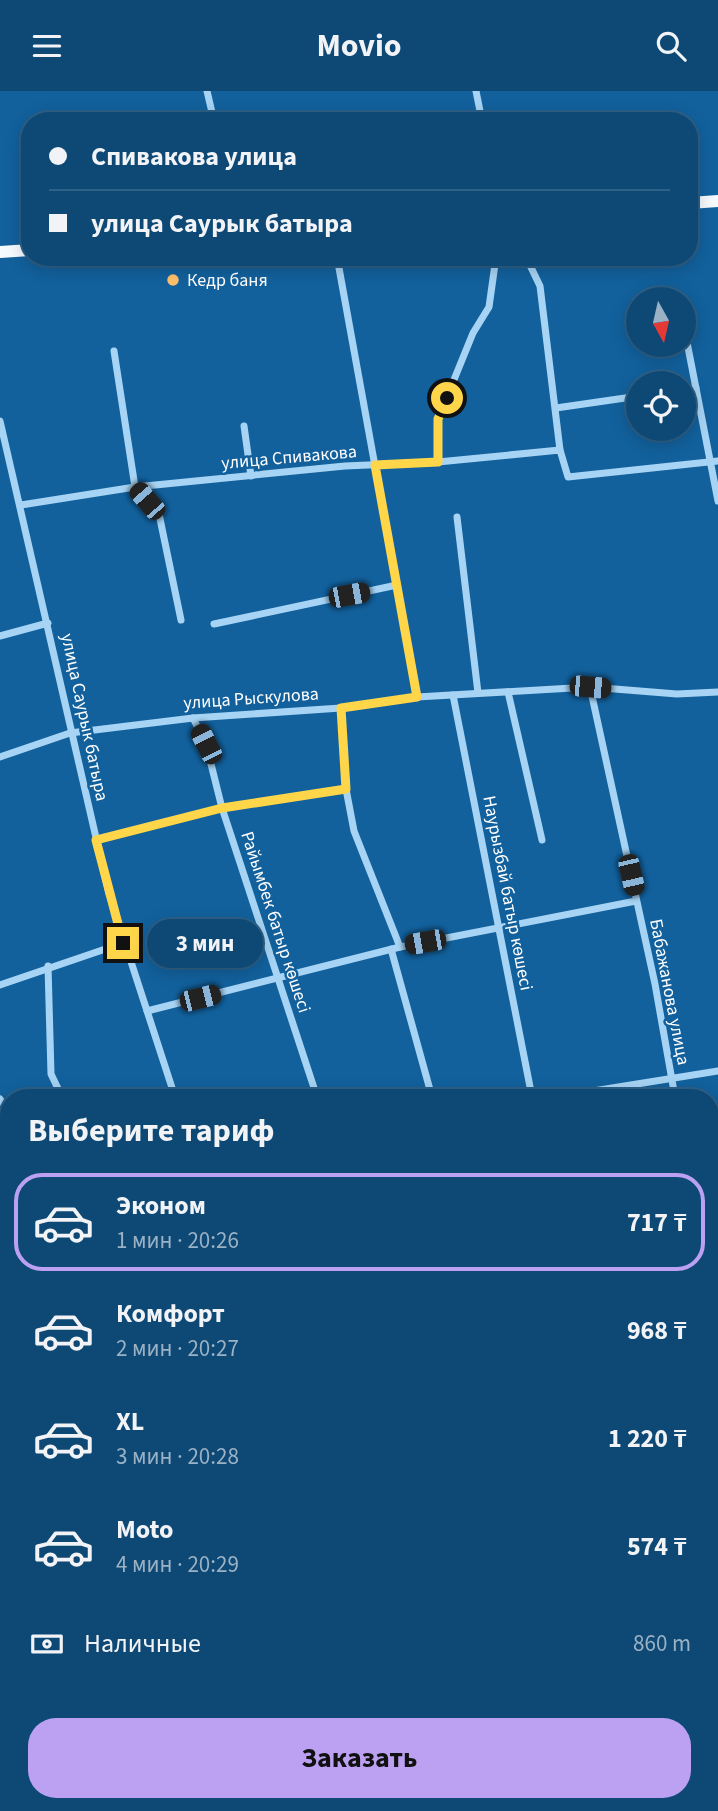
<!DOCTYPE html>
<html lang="ru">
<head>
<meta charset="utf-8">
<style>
	body { margin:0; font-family:"Source Sans 3",sans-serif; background:#17507b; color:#f1f3f6; height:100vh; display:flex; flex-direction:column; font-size:26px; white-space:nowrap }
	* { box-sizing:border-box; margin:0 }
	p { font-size:23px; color:#9bb2c5 }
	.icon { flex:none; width:38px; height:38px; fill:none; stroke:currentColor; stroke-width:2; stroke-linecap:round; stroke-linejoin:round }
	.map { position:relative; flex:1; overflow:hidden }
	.panel { position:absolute; left:0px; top:998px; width:719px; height:723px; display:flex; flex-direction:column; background:#0e4976; border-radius:28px 28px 0 0; box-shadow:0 4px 18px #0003,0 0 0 2px #2e6188 }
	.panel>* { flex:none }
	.guide { position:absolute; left:21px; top:21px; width:677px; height:154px; border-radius:28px; box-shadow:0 4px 18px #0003,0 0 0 2px #2e6188; display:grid; align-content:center; height:154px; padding:0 28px; background:#0e4976 }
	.needle { width:46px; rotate:172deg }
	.tools { position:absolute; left:626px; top:196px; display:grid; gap:14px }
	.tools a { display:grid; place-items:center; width:70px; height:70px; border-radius:50%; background:#0e4976; box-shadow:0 4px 18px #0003,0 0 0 2px #2e6188; font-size:35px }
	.end { position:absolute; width:32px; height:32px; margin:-16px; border:9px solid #ffd54a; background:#111; box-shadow:0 0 0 4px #111 }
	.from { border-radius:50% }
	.bubble { position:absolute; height:49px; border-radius:24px; background:#0e4976; box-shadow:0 4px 18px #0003,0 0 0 2px #2e6188; font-size:23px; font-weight:700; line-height:49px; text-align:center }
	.car { position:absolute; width:21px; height:42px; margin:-21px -10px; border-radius:9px; box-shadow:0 0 5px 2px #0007; background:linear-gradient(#222 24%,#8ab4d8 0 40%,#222 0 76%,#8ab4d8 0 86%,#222 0) }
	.guide b { display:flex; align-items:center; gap:24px; height:66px; font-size:26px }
	.guide b+b { border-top:2px solid #2e6188 }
	.guide i { width:18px; height:18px; background:#f1f3f6 }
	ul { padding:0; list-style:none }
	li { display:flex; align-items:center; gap:21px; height:98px; margin:0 14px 10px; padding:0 14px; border:4px solid transparent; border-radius:28px }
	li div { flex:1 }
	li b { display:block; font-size:26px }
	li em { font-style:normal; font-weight:700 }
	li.selected { border-color:#bca0f2 }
	li>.icon { width:63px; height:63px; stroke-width:1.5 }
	h2 { padding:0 28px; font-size:32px; line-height:84px }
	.pay { display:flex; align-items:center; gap:18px; height:77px; padding:0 28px; font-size:26px }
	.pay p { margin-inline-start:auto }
	.cta { display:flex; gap:14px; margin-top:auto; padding:14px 28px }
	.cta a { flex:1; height:80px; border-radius:28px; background:#bca0f2; color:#111; font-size:28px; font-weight:700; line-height:80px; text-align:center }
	header { display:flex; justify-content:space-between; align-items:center; height:91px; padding:0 28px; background:#0e4976; font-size:32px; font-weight:700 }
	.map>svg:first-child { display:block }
</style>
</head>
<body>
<header><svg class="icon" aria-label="menu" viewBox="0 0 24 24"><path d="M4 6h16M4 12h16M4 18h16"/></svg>Movio<svg class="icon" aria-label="search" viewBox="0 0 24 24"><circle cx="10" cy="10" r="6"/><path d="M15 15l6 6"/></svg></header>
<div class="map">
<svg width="718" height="1720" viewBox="0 0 718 1720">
	<rect width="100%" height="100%" fill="#12619d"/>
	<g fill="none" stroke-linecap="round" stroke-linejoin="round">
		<g stroke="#a7d4f4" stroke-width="7">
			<polyline points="207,0 214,30"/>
			<polyline points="476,0 482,30"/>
			<polyline points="337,166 417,606"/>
			<polyline points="526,166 540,195 560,359"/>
			<polyline points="685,241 718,410"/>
			<polyline points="114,260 135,396 345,375 438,371 560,359 568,386 718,370"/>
			<polyline points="684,298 696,297"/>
			<polyline points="556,317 639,305"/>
			<polyline points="0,330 109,803 175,1006"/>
			<polyline points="244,335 251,385"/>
			<polyline points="438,371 438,328 473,242 489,216 496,166"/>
			<polyline points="21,414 135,396 159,423 181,529"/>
			<polyline points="457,426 478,602"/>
			<polyline points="214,533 397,494"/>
			<polyline points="0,545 48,532"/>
			<polyline points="590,596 655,893 675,1006"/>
			<polyline points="508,601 542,749"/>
			<polyline points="453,604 532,1006"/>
			<polyline points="341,617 346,698 354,740 400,856"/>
			<polyline points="193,627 206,653 222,717 317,1006"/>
			<polyline points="0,666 70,642 193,627 341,617 417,606 590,596 677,603 718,601"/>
			<polyline points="96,749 222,717 346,698"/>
			<polyline points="391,858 432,1006"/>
			<polyline points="48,875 51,983 62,1006"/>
			<polyline points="0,894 123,852"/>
			<polyline points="147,920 400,856 636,810"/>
			<polyline points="556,1006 718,980"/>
			<polyline points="0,1008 9,1023"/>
			<polyline points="710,1049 718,1047"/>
			<polyline points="0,1125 9,1122"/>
			<polyline points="710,1200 718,1199"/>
			<polyline points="710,1271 718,1305"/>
			<polyline points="710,1422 718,1421"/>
			<polyline points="0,1451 9,1448"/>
			<polyline points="710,1556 718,1555"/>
			<polyline points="0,1572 9,1599"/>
			<polyline points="155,1712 158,1720"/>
			<polyline points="381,1712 385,1720"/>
			<polyline points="528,1712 530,1720"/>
			<polyline points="672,1712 675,1720"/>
		</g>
		<g stroke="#f5faff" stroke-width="12">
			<polyline points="690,112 718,110"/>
			<polyline points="0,161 30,159"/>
		</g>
	</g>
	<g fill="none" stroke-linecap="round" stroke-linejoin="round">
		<polyline stroke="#ffd54a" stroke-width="9" points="123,852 96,749 222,717 346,698 341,617 417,606 375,374 438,371 438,328 447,307"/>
	</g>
	<circle fill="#ffc16b" stroke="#12619d" stroke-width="2.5" cx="173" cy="189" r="7"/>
	<g text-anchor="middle" stroke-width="5" stroke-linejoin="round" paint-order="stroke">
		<g font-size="18" fill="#fff" stroke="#12619d" text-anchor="start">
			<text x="187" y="195">Кедр баня</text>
		</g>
		<g font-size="18" fill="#fff" stroke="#12619d">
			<text transform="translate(289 366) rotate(-5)" y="6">улица Спивакова</text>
			<text transform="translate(251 607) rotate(-4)" y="6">улица Рыскулова</text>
			<text transform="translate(85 626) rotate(78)" y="6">улица Саурык батыра</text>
			<text transform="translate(508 802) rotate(79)" y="6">Наурызбай батыр көшесі</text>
			<text transform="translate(276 831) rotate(72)" y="6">Райымбек батыр көшесі</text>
			<text transform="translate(670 901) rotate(79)" y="6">Бабажанова улица</text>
		</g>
	</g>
</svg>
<div class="tools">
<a><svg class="needle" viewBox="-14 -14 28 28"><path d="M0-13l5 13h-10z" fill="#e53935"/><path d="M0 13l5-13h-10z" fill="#9bb2c5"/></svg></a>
<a><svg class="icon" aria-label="locate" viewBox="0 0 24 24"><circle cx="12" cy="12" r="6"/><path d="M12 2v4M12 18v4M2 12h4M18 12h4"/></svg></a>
</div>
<i class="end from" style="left:447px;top:307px"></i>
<i class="end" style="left:123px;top:852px"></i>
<div class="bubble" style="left:147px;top:828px;width:116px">3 мин</div>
<i class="car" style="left:147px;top:410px;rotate:319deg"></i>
<i class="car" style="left:349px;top:504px;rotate:79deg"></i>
<i class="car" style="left:590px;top:596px;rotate:95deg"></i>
<i class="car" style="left:206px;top:653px;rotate:333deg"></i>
<i class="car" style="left:631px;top:784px;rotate:167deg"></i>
<i class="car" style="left:425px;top:851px;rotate:260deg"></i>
<i class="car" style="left:200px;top:907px;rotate:76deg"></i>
<div class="guide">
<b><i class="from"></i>Спивакова улица</b>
<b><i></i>улица Саурык батыра</b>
</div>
<section class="panel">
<h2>Выберите тариф</h2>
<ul>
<li class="selected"><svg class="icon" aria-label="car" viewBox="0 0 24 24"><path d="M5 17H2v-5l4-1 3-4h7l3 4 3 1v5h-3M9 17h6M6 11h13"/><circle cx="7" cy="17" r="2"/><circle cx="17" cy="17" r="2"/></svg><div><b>Эконом</b><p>1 мин · 20:26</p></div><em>717 ₸</em></li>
<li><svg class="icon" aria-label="car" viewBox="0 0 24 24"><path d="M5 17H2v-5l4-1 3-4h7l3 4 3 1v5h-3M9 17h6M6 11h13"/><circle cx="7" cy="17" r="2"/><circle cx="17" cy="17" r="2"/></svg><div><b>Комфорт</b><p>2 мин · 20:27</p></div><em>968 ₸</em></li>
<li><svg class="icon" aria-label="car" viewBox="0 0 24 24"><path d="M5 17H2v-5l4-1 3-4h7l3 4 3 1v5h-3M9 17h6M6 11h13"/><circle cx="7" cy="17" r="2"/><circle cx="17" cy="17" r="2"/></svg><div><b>XL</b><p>3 мин · 20:28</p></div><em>1 220 ₸</em></li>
<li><svg class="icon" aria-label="car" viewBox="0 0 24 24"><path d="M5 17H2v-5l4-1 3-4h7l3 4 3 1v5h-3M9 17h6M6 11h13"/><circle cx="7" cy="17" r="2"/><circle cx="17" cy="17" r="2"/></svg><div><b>Moto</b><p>4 мин · 20:29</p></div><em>574 ₸</em></li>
</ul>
<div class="pay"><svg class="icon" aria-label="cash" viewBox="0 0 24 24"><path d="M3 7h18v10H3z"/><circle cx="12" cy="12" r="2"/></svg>Наличные<p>860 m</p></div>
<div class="cta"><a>Заказать</a></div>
</section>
</div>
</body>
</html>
